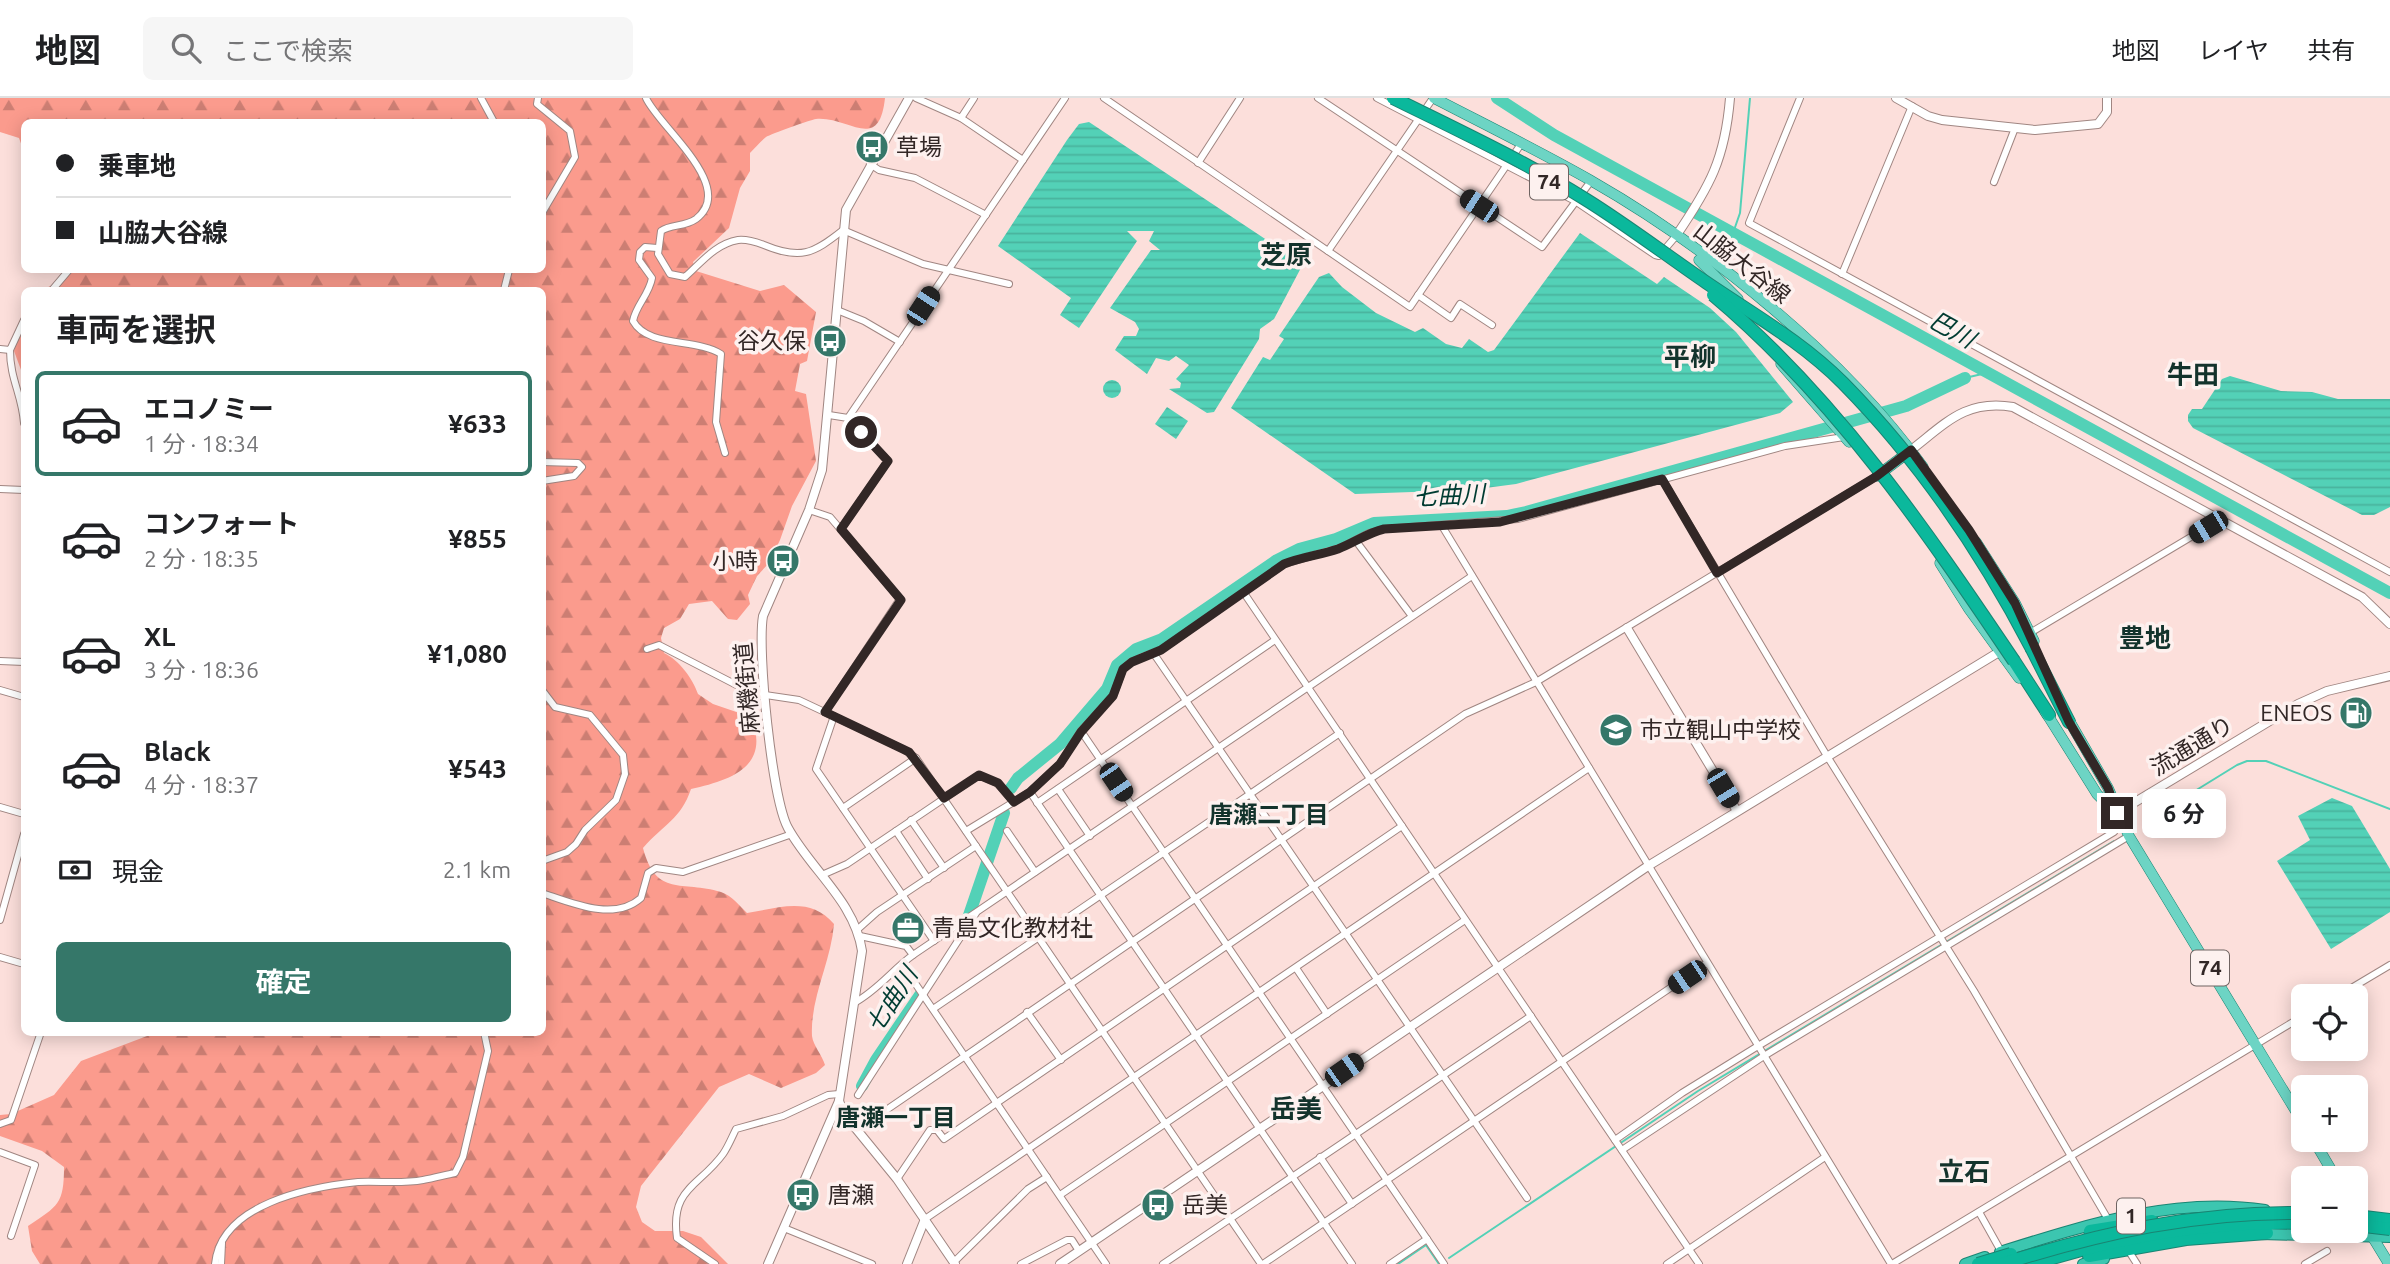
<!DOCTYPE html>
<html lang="ja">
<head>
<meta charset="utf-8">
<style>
	body { margin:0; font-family:Ubuntu,"Noto Sans JP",sans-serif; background:#f6f6f6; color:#202124; height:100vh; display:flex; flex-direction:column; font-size:26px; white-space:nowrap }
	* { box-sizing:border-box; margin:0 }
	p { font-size:23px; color:#757577 }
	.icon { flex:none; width:38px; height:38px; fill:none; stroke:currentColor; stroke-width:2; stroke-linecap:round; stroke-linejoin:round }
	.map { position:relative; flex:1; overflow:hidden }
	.sheet { position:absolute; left:21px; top:189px; width:525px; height:749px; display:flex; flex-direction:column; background:#fff; border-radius:10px; box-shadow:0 4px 18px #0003 }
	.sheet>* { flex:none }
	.guide { position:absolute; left:21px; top:21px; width:525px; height:154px; border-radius:10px; box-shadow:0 4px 18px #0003; display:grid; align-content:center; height:154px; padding:0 35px; background:#fff }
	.tools { position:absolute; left:2291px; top:886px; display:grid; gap:14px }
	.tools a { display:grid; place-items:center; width:77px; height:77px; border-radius:10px; background:#fff; box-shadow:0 4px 18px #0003; font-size:35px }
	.end { position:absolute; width:32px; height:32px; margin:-16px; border:9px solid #322726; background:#fff; box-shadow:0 0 0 4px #fff }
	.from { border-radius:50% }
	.bubble { position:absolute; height:49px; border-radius:10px; background:#fff; box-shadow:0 4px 18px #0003; font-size:23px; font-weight:700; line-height:49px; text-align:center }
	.car { position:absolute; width:21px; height:42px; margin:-21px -10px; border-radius:9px; box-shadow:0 0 5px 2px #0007; background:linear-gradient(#222 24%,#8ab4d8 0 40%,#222 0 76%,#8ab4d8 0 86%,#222 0) }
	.guide b { display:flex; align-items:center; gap:24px; height:66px; font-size:26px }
	.guide b+b { border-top:2px solid #e0e0e0 }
	.guide i { width:18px; height:18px; background:#202124 }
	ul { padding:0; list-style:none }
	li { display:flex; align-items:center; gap:21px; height:105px; margin:0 14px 10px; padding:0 21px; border:4px solid transparent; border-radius:10px }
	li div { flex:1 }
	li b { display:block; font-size:26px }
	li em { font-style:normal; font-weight:700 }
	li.current { border-color:#357769 }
	li>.icon { width:63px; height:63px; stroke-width:1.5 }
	h2 { padding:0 35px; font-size:32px; line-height:84px }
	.pay { display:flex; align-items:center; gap:18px; height:77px; padding:0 35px; font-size:26px }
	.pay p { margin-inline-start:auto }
	.cta { display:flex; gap:14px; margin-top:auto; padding:14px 35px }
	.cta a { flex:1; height:80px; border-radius:10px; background:#357769; color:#fff; font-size:28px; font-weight:700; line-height:80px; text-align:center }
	header { display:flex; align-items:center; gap:42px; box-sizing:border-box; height:98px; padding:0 35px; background:#fff; border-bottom:2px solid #e0e0e0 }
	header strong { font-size:33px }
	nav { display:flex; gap:38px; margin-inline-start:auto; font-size:24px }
	.search { width:490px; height:63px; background:#f6f6f6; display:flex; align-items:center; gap:18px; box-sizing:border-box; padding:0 24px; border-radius:10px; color:#757577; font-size:26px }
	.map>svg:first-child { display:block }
</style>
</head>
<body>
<header>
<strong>地図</strong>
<div class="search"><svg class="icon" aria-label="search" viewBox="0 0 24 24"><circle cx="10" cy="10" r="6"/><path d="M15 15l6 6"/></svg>ここで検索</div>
<nav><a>地図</a><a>レイヤ</a><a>共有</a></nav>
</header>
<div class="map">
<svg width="2390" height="1166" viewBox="0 0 2390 1166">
	<defs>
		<pattern id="forest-firs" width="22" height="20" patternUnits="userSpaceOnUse" patternTransform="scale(1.75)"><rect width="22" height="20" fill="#fb9b8d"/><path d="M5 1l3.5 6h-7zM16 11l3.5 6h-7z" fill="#cc7e73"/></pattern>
		<pattern id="water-rules" width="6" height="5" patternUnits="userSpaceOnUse" patternTransform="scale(1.75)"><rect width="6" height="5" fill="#53d1b7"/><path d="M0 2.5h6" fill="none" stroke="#49b39d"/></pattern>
	</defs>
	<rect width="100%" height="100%" fill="#fcdfdb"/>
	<g fill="url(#forest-firs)">
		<path d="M0,0H885C879,56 849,18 816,21C810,22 771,36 766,39C760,44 755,50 750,55V73L740,90L729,130L693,164L696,173L760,193L784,187L816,214L807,263L800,266L795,293L806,296L816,363L792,408L780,442L769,465L757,478L748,497L750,506L737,522L728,521L712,503L689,506L680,521L664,530L661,540L664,555C679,562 693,581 698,596L713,606L751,619C771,668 732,682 691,691C681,721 664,726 643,750C656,800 682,782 721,794C732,798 739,807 747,815C780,810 810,798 834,826C831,864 810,900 812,938C813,947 822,957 825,967L816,975L781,990L749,976L719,989L641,1088L636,1109L642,1124L655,1133H683L701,1139L728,1166H40L32,1153L28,1128C58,1108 64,1106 64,1069L42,1053L0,1038V1017L11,1016L54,997L81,963L155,935L542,934V192H42L61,183L66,172H542V24H24V54L19,40L0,34Z"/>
		<polygon points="24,215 24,280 14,253"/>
	</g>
	<g fill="url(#water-rules)">
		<polygon points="1089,24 1303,166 1274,221 1260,231 1259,241 1214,314 1207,315 1169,291 1180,290 1181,285 1176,281 1189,267 1176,258 1169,263 1156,260 1147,276 1115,252 1124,238 1136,238 1139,231 1135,224 1110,210 1151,152 1160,152 1149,143 1154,133 1127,133 1137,143 1079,230 1060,217 1071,200 998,148 1067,42 1079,26"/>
		<polygon points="1580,135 1657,186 1664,179 1710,210 1736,234 1793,304 1780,315 1516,386 1470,392 1355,396 1231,310 1263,259 1270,262 1284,241 1279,238 1319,179 1329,175 1342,189 1376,215 1415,234 1423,230 1446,246 1462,250 1469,241 1488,254 1494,252"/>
		<polygon points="2230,278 2281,293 2312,294 2338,301 2390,301 2390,409 2374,417 2362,417 2193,330 2188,323 2188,317 2192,311 2202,311 2222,281"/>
		<circle cx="1112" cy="291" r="9"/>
		<polygon points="1167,309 1188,323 1176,341 1155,326"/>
		<polygon points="2332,700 2352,708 2390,771 2390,814 2331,851 2277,763 2310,742 2298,718"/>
	</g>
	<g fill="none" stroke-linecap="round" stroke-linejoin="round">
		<g stroke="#53d1b7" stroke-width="2">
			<polyline points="1733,135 1740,115 1750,0"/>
			<polyline points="1965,280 1982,276 1994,278"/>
			<polyline points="2177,704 2237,667 2247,663 2266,663 2390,711"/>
			<polyline points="1946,844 2114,743"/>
			<polyline points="1449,1160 1698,993 1941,847"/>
			<polyline points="1398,1166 1426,1147 1439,1166"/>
		</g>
		<g stroke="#53d1b7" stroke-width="12">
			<polyline points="1497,0 1554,37 2390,495"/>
			<polyline points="1011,690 1018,680 1060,646 1107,591 1117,567 1136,551 1162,541 1277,462 1299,451 1336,441 1374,425 1507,418 1526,414 1906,308 1965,280"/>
			<polyline points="965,829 1004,715"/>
			<polyline points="862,988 876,962 920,897"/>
		</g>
		<defs>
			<g id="minor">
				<polyline points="481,0 494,24"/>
				<polyline points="538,0 537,6 570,33 575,59 542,115"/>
				<path d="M646,0C659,29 738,89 696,121C685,129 671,126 661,133L658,156L670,176L685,179C701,165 715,146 738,142C747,141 756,144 764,147C800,162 813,156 843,132L923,166L1009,186"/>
				<polyline points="916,0 961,20 1023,62"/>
				<polyline points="1104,0 1410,209 1521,46"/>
				<polyline points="1318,0 1542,149 1591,83"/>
				<polyline points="1377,0 1575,103 1655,157 1659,158 1676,138"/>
				<polyline points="1800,0 1749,125 2390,474"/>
				<polyline points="961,20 974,0"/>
				<polyline points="1198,65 1240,0"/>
				<polyline points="870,66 879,72 915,80 986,117"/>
				<polyline points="1994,84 2015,30"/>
				<path d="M657,150L645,149L640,154L639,162L652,180C649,197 636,207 633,223C648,250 696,240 721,256L716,324L725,355"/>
				<polyline points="1328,153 1433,0"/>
				<polyline points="1842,176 1912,8"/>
				<polyline points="52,192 69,172"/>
				<polyline points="504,192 509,172"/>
				<polyline points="1418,197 1451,220 1460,206 1492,227"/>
				<polyline points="837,212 864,223 900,244"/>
				<polyline points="0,251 10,252 24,222"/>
				<path d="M10,252C10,281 22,297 24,325"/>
				<polyline points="829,317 848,320"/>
				<polyline points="542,364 578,365 582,369 574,378 542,383"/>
				<polyline points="1662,381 1827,658 1974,893 2109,1123"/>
				<polyline points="0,391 24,392"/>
				<polyline points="809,412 830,419 900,501 825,614"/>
				<polyline points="1442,428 1891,1166"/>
				<polyline points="841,431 888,363 848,320 1065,0"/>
				<polyline points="1356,443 1411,517"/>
				<polyline points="1244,495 1699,1166"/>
				<polyline points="2030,535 2221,421"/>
				<polyline points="647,551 659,547 752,595 799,602 903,651 916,660 1261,1166"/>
				<polyline points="1154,556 1527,1100"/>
				<polyline points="0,563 24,564"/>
				<polyline points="0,592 24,599"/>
				<polyline points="542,592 555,609 590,617 623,657 625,676 616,702 585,732 576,746 567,754 542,763"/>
				<polyline points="834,618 816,671 934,843"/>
				<polyline points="1081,633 1444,1166"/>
				<polyline points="1058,691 1090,738"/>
				<polyline points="1030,694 1352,1166"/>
				<polyline points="1037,705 1275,542"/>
				<polyline points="0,709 24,716"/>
				<polyline points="843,710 916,660"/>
				<polyline points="911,722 944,770"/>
				<polyline points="896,733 928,781"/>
				<polyline points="966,733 1030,694 1060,666 1081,633 1113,598 1123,571 1131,564 1161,552 1284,466 1340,450 1369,435 1384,431 1518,421 1785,348 1844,339"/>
				<polyline points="1007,733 1035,774"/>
				<polyline points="822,777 847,766 979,677 997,685 1014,704"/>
				<path d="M542,795C572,805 614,824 641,800L648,775L656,770L683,774L792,736"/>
				<polyline points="0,822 24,736"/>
				<polyline points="858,831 877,814 976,748"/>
				<polyline points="860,838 906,848 913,857"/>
				<polyline points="0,859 24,866"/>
				<polyline points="902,866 1106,1166"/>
				<polyline points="1296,870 1327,916"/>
				<polyline points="2338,898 2390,867"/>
				<path d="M854,905C878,892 892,872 913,857L1472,478"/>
				<polyline points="933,911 1340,635"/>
				<polyline points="1027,914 1061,962"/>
				<polyline points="858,997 976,815"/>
				<polyline points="0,1026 11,1022 41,934"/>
				<polyline points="857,1032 1465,616 1536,584 1877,378"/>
				<polyline points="1615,1042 1682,995 1758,948 2114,734"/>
				<polyline points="1622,1052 1764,958 2129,738"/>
				<polyline points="0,1054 35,1067 11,1138"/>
				<polyline points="1320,1059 1352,1106"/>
				<polyline points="897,1081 930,1032 937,1032 944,1041 1402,728"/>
				<polyline points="1060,1097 1465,822"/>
				<polyline points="1979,1114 2002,1155"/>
				<polyline points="925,1121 1589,670"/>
				<polyline points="784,1130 872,1166"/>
				<polyline points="2130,1155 2137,1166"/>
				<polyline points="954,1164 1028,1091 1047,1079"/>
				<path d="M215,1166C221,1106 309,1089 358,1084C380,1083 402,1086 423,1082C434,1080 445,1077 455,1075L463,1059L488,953L484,934"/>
				<polyline points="221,1166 222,1145"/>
				<path d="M715,1166L677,1140C670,1090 699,1089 723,1056C728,1049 732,1039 736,1031L783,1018L828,997L839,996"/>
				<polyline points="1021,1166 1067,1142 1072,1142 1079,1153"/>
				<polyline points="1163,1166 1531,918"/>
				<polyline points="1263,1166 1707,865"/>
				<polyline points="1390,1166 1427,1141"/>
				<polyline points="1667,1166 1825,1059"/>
				<polyline points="1892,1166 2303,918"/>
				<polyline points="2305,1166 2327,1153"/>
			</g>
			<g id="tertiary">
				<polyline points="1896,0 1928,18 1942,22 2035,32 2098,26 2107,14 2107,0"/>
				<path d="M1676,138C1710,88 1725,61 1730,0"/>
				<path d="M1911,352C1946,325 1966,301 2013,309L2362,499L2390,526"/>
				<polyline points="1627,530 1737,713"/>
				<polyline points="2117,715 2298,606 2327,593 2390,578"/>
				<polyline points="839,1003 844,1016 897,1081 955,1166"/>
				<path d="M768,1166L839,1003L862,853C855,804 811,772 788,730C772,701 757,552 763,518L809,412L822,372L846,112L909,0"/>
				<polyline points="907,1166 925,1121"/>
				<polyline points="1060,1166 1648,768 1999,554"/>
			</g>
			<g id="primary">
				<path d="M1434,0C1486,27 1539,53 1590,82C1709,150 1842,257 1923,369"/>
				<polyline points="1699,162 1738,201"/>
				<polyline points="1781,266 1849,344"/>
				<polyline points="1877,378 1910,353"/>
				<polyline points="1976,444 2015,505 2034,543"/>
				<polyline points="1940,465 1969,511 2019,580"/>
				<polyline points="2045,613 2097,696 2114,713"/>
				<polyline points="2066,617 2108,690 2129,738 2303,1025"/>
				<polyline points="2313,1041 2336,1080"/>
				<polyline points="2356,1112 2389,1166"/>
			</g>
			<g id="trunk">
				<polyline points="2261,1136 2390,1139"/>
				<path d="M2000,1154C2086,1127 2175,1098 2265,1112"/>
				<polyline points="1965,1166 1985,1159"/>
				<polyline points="2083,1166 2104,1161"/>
			</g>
			<g id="motorway">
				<polyline points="2032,551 2069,624"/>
				<polyline points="2014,563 2049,617"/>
				<polyline points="2090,1133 2152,1123"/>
				<polyline points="2089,1158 2186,1141 2267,1135"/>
				<path d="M2033,1166C2121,1138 2211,1123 2303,1125"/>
			</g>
		</defs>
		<use href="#minor" stroke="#a08682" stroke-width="8"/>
		<use href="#tertiary" stroke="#a08682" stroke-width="10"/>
		<use href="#primary" stroke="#198573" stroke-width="11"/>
		<use href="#trunk" stroke="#198573" stroke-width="12"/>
		<use href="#motorway" stroke="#198573" stroke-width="14"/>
		<use href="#minor" stroke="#fff" stroke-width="6"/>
		<use href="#tertiary" stroke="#fff" stroke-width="8"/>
		<use href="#primary" stroke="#6dd4c4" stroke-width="10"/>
		<use href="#trunk" stroke="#3cc6b0" stroke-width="10"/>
		<use href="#motorway" stroke="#0bb89c" stroke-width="12"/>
		<defs>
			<g id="motorway-bridge">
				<path d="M1393,0C1458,32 1524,63 1585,101C1627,127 1666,157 1707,185C1754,217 1802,244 1843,285C1919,362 1982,455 2032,551"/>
				<path d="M1713,197C1836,300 1925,431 2014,563"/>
				<polyline points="2356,1118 2390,1122"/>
				<polyline points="2356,1127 2390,1131"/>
				<polyline points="1978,1166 2011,1156"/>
				<path d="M2002,1166C2101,1135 2199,1113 2303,1115"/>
			</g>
		</defs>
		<use href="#motorway-bridge" stroke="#198573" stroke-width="14" stroke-linecap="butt"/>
		<use href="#motorway-bridge" stroke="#0bb89c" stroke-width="12"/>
	</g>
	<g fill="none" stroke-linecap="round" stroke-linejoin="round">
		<path stroke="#322726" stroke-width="9" d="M861,334L888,363L841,431L901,502L825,614L909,654L944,700L979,677L998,685L1014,704L1030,694L1060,666L1081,634L1113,598L1123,571L1132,564L1161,552L1284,466C1302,459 1320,457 1338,451C1354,445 1367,435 1384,431L1500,424L1662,381L1717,475L1877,378L1911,352L1969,432L2015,505L2069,624L2108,690L2117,715"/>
	</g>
	<defs>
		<symbol id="bus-disc" viewBox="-11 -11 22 22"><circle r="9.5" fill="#357769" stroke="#fdf1ef"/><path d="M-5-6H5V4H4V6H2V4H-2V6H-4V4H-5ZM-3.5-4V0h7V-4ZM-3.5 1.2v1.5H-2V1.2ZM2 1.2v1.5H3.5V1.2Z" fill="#fff"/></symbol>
		<symbol id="fuel-disc" viewBox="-11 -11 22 22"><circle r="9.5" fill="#357769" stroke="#fdf1ef"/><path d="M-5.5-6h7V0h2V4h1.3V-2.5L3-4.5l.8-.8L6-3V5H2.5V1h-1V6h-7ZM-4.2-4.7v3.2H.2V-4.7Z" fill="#fff"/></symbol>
		<symbol id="school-disc" viewBox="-11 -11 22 22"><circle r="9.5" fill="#357769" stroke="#fdf1ef"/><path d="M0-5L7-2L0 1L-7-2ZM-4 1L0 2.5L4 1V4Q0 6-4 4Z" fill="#fff"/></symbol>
		<symbol id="office-disc" viewBox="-11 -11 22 22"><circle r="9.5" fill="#357769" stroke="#fdf1ef"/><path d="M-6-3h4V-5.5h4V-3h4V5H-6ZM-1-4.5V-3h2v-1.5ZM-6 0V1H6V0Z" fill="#fff"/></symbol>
	</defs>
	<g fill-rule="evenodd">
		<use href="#bus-disc" x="853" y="30" width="38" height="38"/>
		<use href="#bus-disc" x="811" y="224" width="38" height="38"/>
		<use href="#bus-disc" x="764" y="444" width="38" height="38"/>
		<use href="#fuel-disc" x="2337" y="596" width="38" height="38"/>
		<use href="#school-disc" x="1597" y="613" width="38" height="38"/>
		<use href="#office-disc" x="889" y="811" width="38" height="38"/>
		<use href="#bus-disc" x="784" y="1078" width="38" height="38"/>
		<use href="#bus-disc" x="1139" y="1088" width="38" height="38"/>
	</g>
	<g text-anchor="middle" stroke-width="7" stroke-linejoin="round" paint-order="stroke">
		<g fill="#fdf1ef" stroke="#6f6462" stroke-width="2">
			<rect x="1530" y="66.5" width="38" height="35" rx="5"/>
			<rect x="2191" y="852.5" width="38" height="35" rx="5"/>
			<rect x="2117" y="1100.5" width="28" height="35" rx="5"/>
		</g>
		<g font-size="21" font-weight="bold" fill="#322726">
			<text x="1549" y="91">74</text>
			<text x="2210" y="877">74</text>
			<text x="2131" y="1125">1</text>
		</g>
		<g font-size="23" fill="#322726" stroke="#fdf1ef" text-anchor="start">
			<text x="896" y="57">草場</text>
			<text x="806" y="251" text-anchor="end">谷久保</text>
			<text x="758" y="471" text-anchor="end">小時</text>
			<text x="2332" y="623" text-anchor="end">ENEOS</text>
			<text x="1640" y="640">市立観山中学校</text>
			<text x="932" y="838">青島文化教材社</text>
			<text x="828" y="1105">唐瀬</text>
			<text x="1182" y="1115">岳美</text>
		</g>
		<g font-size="23" fill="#322726" stroke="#fdf1ef">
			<text transform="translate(1742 165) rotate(38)" y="8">山脇大谷線</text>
			<text transform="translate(747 590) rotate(-95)" y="8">麻機街道</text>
			<text transform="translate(2192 648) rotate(-31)" y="8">流通通り</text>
		</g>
		<g font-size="24" font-style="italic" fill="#003c32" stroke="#fdf1ef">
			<text transform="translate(1952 232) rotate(29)" y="8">巴川</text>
			<text transform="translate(1449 398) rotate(-3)" y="8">七曲川</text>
			<text transform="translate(892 902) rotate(-57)" y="8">七曲川</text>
		</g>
		<g font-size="24" font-weight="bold" fill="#13332c" stroke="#fdf1ef">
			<text x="1269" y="725">唐瀬二丁目</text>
			<text x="896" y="1028">唐瀬一丁目</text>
		</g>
		<g font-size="26" font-weight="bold" fill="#13332c" stroke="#fdf1ef">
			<text x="1286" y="166">芝原</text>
			<text x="1690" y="268">平柳</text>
			<text x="2193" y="286">牛田</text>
			<text x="2145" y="549">豊地</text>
			<text x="1296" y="1020">岳美</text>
			<text x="1964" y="1083">立石</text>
		</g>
	</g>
</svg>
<div class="tools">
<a><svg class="icon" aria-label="locate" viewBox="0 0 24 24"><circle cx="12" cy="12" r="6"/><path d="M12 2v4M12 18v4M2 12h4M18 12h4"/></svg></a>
<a>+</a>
<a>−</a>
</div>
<i class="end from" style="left:861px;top:334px"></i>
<i class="end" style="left:2117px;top:715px"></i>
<div class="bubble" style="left:2142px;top:691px;width:84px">6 分</div>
<i class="car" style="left:1479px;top:108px;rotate:303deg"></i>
<i class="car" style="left:923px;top:208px;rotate:33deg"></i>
<i class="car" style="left:2208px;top:429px;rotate:239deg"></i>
<i class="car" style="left:1116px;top:684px;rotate:146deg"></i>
<i class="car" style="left:1723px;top:690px;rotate:149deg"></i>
<i class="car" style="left:1687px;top:879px;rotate:236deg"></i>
<i class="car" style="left:1344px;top:972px;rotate:55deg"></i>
<div class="guide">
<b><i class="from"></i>乗車地</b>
<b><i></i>山脇大谷線</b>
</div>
<section class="sheet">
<h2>車両を選択</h2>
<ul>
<li class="current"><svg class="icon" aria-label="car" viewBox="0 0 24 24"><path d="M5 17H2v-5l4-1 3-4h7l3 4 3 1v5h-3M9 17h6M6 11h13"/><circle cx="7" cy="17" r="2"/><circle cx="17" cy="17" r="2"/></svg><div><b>エコノミー</b><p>1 分 · 18:34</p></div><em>¥633</em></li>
<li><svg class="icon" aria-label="car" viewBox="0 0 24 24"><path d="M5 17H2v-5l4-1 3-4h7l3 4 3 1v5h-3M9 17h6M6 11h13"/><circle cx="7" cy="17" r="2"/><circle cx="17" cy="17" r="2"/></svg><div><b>コンフォート</b><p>2 分 · 18:35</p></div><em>¥855</em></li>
<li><svg class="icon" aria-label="car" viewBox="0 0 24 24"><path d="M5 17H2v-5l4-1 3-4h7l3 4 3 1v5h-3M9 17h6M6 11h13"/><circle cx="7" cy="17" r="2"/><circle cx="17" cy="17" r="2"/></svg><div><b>XL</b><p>3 分 · 18:36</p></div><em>¥1,080</em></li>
<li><svg class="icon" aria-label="car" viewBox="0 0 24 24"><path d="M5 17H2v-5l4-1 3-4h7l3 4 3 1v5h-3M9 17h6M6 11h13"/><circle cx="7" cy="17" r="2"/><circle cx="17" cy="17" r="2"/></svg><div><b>Black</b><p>4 分 · 18:37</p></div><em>¥543</em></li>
</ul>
<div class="pay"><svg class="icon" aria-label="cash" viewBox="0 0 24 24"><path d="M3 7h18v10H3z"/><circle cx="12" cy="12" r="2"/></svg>現金<p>2.1 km</p></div>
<div class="cta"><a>確定</a></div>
</section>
</div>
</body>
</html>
